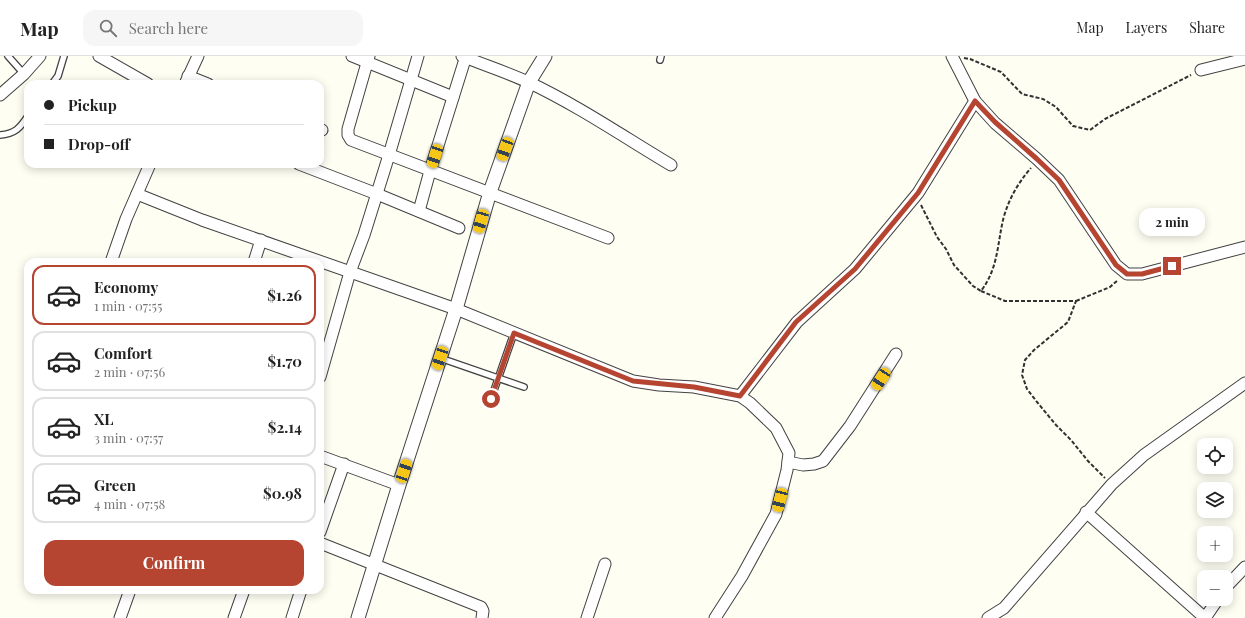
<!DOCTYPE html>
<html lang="en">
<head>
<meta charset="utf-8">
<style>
	body { margin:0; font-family:"Playfair Display",serif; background:#f6f6f6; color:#222; height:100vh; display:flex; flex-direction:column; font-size:15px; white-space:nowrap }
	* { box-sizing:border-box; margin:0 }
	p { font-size:13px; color:#767676 }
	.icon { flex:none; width:22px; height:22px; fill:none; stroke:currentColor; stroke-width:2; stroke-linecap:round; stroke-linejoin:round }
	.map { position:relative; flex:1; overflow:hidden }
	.drawer { position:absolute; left:24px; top:202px; width:300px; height:336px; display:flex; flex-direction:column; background:#fff; border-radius:12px; box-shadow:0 2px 10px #0003 }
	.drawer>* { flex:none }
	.banner { position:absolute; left:24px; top:24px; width:300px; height:88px; border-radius:12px; box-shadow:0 2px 10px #0003; display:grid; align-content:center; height:88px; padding:0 20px; background:#fff }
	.tools { position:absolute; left:1197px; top:382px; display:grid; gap:8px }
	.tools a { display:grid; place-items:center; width:36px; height:36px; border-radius:8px; background:#fff; box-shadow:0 2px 10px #0003; font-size:20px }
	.end { position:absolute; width:18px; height:18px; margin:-9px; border:5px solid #b54431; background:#fff; box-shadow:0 0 0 2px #fff }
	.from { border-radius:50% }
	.bubble { position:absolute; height:28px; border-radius:12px; background:#fff; box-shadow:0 2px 10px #0003; font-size:13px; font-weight:700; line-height:28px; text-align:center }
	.car { position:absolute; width:12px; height:24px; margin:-12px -6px; border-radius:5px; box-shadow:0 0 3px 1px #0007; background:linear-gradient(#f5c518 24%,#345 0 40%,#f5c518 0 76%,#345 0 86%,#f5c518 0) }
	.banner b { display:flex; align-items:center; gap:14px; height:38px; font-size:15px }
	.banner b+b { border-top:1px solid #e0e0e0 }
	.banner i { width:10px; height:10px; background:#222 }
	ul { padding:7px 0 0; list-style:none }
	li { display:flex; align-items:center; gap:12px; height:60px; margin:0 8px 6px; padding:0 12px; border:2px solid #e0e0e0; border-radius:12px }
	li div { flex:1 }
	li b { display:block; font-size:15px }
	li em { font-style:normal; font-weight:700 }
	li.current { border-color:#b54431 }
	li>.icon { width:36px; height:36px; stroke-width:1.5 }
	.button { display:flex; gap:8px; margin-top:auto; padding:8px 20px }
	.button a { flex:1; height:46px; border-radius:12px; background:#b54431; color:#fff; font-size:16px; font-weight:700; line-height:46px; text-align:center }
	header { display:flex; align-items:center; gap:24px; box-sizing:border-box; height:56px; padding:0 20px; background:#fff; border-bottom:1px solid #e0e0e0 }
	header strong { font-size:19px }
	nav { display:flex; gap:22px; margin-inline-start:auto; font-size:14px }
	.search { width:280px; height:36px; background:#f6f6f6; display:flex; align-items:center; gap:10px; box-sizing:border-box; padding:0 14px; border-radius:12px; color:#767676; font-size:15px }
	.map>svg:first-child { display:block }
</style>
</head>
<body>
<header>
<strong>Map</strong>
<div class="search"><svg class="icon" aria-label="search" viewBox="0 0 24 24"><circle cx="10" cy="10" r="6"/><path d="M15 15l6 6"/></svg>Search here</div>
<nav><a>Map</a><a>Layers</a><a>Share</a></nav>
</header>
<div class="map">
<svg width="1245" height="562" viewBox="0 0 1245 562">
	<rect width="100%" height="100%" fill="#fefef2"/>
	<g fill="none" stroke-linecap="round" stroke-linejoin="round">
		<defs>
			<g id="service">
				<polyline points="8,0 24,18"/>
				<polyline points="660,4 661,0"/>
				<polyline points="52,28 58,20 64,0"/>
				<path d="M0,79C15,78 20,72 28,60"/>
				<polyline points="440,302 524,331"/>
				<polyline points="491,343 514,277"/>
			</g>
			<g id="minor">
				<polyline points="99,0 148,28"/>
				<polyline points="352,0 453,41"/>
				<polyline points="369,0 348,73 348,79 351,84 608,182"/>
				<path d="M462,0C484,9 506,16 528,26C577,49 624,81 671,109"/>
				<polyline points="1201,14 1245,3"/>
				<polyline points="188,20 208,28"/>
				<polyline points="185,28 198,0"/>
				<polyline points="0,39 24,18 40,0"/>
				<polyline points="975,45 995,67 1037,103 1059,124 1116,209 1127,218 1142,218 1245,191"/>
				<polyline points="320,73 322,74"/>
				<polyline points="299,108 377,138 459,172"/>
				<polyline points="137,138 202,164 456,253 633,325 659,329 694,331 740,340 750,347 776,372 789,397 787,414 776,458 742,520 715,562"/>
				<polyline points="419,155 430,115 466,0"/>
				<polyline points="111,206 126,163 150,108"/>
				<polyline points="254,206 261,184"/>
				<polyline points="320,321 350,216 364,179 389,99 418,0"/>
				<polyline points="740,340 797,266 855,213 918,137 975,45 952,0"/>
				<polyline points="320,400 399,429"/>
				<polyline points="788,406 803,409 814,408 823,405 850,370 896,298"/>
				<polyline points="1086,456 1205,562"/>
				<polyline points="320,476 344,408"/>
				<polyline points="320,487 481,551 483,555 482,562"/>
				<polyline points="1226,531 1245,511"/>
				<polyline points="120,562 130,534"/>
				<polyline points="234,562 244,534"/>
				<polyline points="292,562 301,534"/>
				<polyline points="587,562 605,508"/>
				<polyline points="988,562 1004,552 1112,428 1144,399 1245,327"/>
				<polyline points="1205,562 1218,543"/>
			</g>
			<polyline id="tertiary" points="358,562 399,429 456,253 490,136 529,26 545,0"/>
		</defs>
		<use href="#service" stroke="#424242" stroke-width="8"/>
		<use href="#minor" stroke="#424242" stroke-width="13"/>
		<use href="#tertiary" stroke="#424242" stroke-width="15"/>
		<g stroke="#313131" stroke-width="2" stroke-dasharray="4 2" stroke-linecap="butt">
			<polyline points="964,2 970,3 1001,16 1022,38 1043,43 1056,51 1073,70 1090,74 1105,63 1191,19"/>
			<path d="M921,149L937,181L946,193L954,209L973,230L981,235C999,211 997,187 1004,160C1010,141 1018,127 1031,112"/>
			<polyline points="981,235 1005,245 1076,245 1068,266 1034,294 1025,304 1022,319 1027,333 1037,346 1056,369 1071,384 1088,405 1105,422"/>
			<polyline points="1076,245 1110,231 1118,224"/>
		</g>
		<use href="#service" stroke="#fff" stroke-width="5.5"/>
		<use href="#minor" stroke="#fff" stroke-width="11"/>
		<use href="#tertiary" stroke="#fff" stroke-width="13"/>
	</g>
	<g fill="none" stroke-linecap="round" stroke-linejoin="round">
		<polyline stroke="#b54431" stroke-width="5" points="491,343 514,277 633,325 694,331 740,340 796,266 855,213 918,137 975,45 995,66 1037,103 1059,124 1116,209 1127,218 1142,218 1172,210"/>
	</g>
</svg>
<div class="tools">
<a><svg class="icon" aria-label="locate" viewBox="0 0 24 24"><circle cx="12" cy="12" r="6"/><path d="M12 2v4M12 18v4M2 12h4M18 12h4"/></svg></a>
<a><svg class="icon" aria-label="layers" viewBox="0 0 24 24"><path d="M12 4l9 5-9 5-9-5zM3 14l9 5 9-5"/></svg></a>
<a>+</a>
<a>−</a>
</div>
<i class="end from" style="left:491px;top:343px"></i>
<i class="end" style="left:1172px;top:210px"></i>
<div class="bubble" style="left:1139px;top:152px;width:66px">2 min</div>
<i class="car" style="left:505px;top:93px;rotate:200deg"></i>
<i class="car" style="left:435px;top:100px;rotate:198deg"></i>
<i class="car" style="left:481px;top:165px;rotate:196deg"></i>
<i class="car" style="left:440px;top:302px;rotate:198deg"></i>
<i class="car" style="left:881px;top:323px;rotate:213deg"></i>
<i class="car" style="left:404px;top:415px;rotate:18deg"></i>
<i class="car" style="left:780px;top:444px;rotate:194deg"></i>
<div class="banner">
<b><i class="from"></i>Pickup</b>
<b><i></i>Drop-off</b>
</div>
<section class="drawer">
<ul>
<li class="current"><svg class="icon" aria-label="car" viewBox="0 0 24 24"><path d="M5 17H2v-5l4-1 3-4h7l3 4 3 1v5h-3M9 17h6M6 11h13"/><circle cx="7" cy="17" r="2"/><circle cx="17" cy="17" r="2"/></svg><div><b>Economy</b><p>1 min · 07:55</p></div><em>$1.26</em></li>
<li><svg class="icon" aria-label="car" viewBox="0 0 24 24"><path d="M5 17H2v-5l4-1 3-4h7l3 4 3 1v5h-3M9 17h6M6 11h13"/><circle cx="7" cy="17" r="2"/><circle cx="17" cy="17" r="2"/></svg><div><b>Comfort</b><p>2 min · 07:56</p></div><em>$1.70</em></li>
<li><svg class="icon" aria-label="car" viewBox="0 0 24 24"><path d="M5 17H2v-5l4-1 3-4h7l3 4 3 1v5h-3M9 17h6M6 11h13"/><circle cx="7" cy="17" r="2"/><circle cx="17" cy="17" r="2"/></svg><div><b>XL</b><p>3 min · 07:57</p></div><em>$2.14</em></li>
<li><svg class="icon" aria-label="car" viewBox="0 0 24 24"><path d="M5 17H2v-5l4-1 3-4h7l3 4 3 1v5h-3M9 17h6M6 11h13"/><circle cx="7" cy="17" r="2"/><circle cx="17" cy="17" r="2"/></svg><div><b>Green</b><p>4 min · 07:58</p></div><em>$0.98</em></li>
</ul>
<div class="button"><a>Confirm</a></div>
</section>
</div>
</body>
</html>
